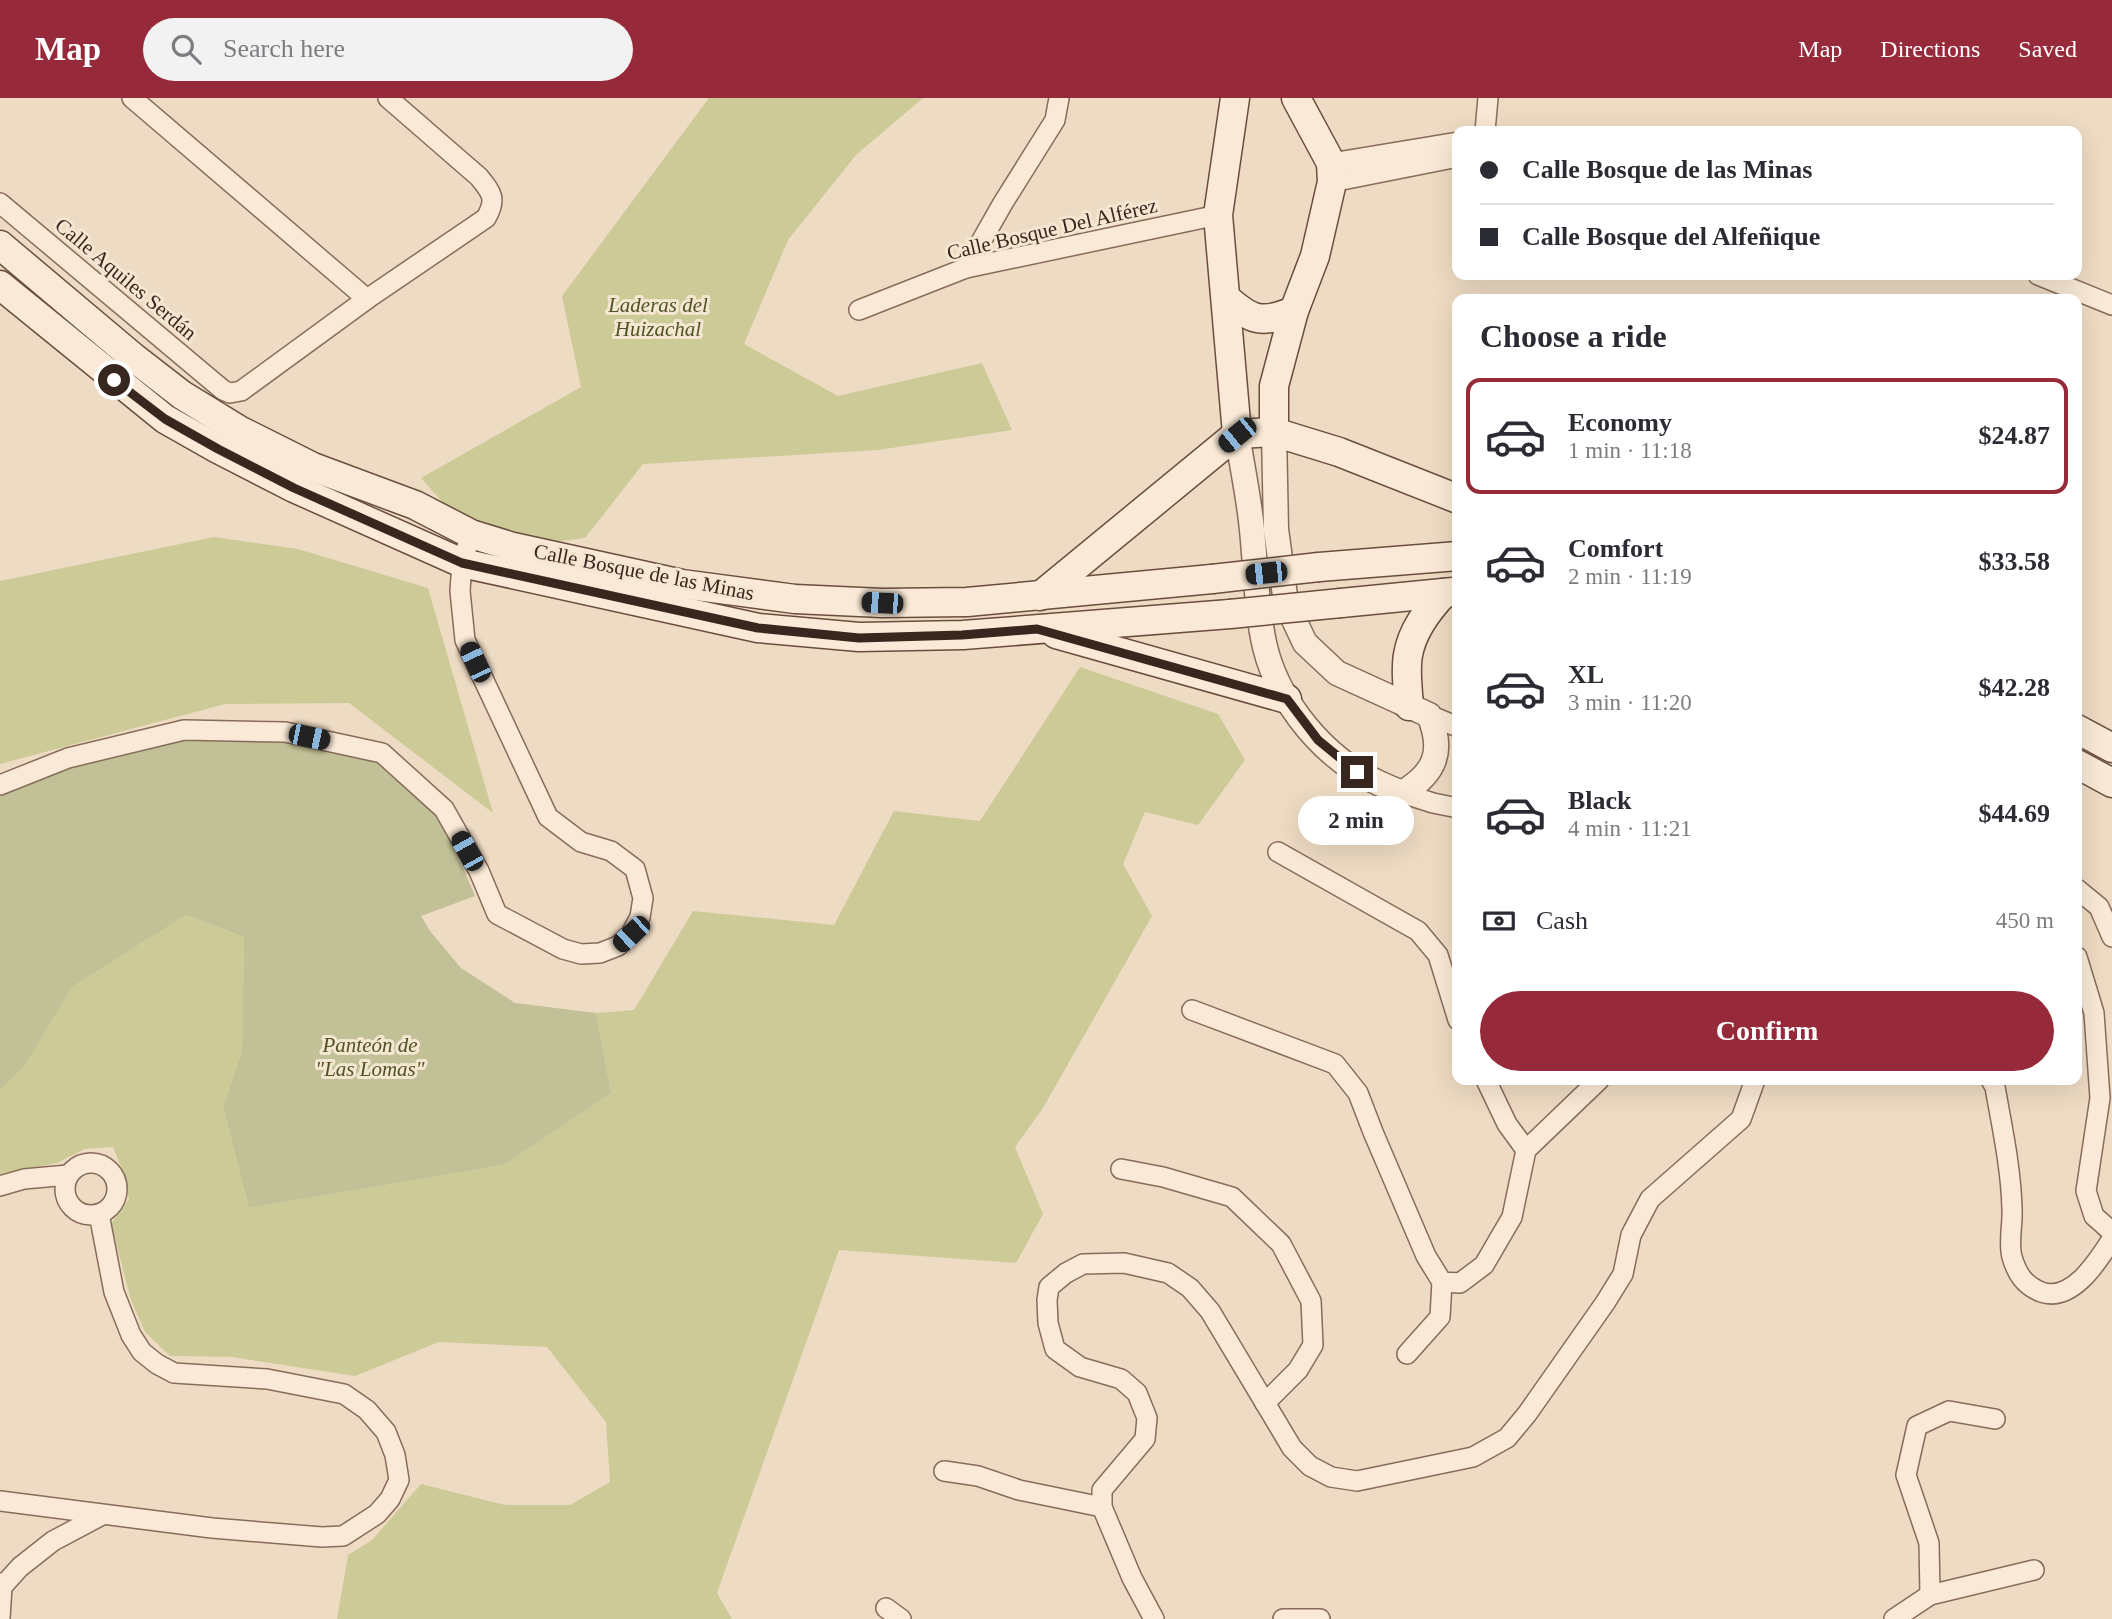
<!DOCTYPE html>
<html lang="en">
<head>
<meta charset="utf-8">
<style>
	body { margin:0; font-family:"Times New Roman",serif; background:#f2f2f3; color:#2b2b33; height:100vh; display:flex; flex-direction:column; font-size:26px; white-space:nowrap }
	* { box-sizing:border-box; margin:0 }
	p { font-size:23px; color:#7c7c81 }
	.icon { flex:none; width:38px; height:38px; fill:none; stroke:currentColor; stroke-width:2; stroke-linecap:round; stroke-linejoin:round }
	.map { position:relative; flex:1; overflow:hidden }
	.side { position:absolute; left:1452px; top:196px; width:630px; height:791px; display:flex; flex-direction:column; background:#fff; border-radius:14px; box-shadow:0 7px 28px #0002 }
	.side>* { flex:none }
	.banner { position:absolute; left:1452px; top:28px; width:630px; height:154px; border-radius:14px; box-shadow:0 7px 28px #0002; display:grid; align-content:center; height:154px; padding:0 28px; background:#fff }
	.end { position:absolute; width:32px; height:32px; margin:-16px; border:9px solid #38271e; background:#fff; box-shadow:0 0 0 4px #fff }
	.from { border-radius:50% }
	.bubble { position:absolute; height:49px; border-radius:24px; background:#fff; box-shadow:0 7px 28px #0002; font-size:23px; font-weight:800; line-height:49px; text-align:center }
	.car { position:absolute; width:21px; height:42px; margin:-21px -10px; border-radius:9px; box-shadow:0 0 5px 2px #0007; background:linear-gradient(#222 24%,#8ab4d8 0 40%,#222 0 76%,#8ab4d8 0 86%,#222 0) }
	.banner b { display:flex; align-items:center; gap:24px; height:66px; font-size:26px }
	.banner b+b { border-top:2px solid #e1e1e2 }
	.banner i { width:18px; height:18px; background:#2b2b33 }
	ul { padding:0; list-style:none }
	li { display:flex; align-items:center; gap:21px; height:116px; margin:0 14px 10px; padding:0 14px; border:4px solid transparent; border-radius:14px }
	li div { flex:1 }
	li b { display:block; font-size:26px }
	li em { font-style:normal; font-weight:800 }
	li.on { border-color:#972a3a }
	li>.icon { width:63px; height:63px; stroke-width:1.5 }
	h2 { padding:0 28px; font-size:32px; line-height:84px }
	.pay { display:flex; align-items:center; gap:18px; height:77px; padding:0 28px; font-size:26px }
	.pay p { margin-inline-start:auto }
	.primary-button { display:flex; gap:14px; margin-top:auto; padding:14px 28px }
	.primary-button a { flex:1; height:80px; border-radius:42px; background:#972a3a; color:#fff; font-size:28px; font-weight:800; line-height:80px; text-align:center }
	header { display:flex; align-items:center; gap:42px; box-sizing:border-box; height:98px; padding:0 35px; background:#972a3a; color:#fff }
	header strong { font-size:33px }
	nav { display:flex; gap:38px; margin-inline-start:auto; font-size:24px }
	.search { width:490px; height:63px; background:#f2f2f3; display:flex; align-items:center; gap:18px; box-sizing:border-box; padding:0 24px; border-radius:38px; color:#7c7c81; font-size:26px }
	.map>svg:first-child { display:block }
</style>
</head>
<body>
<header>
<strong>Map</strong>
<div class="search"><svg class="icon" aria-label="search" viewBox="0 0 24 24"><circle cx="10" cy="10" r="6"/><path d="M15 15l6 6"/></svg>Search here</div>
<nav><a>Map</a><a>Directions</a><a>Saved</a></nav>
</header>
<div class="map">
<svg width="2112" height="1521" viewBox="0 0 2112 1521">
	<rect width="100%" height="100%" fill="#eedbc3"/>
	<g fill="#ccca97">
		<polygon points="709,0 923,0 856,57 788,142 744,246 838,298 982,265 1012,332 878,352 643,366 585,440 513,449 471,436 421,380 581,289 562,198"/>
		<polygon points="214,439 298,451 428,490 493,715 349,605 225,606 0,666 0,483"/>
		<polygon points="1080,569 1218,616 1245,662 1198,727 1145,714 1123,766 1152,818 1043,1010 1015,1049 1043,1116 1016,1165 839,1152 717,1495 732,1521 337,1521 348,1457 372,1442 421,1386 505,1407 570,1407 610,1384 606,1324 547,1249 439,1244 355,1278 232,1259 170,1258 145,1234 131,1202 111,1126 129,1101 123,1074 113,1049 85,1051 57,1065 0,1076 0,992 24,969 72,889 186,817 244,839 242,953 223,1009 249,1110 504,1067 611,995 596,915 634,912 693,813 834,827 894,713 980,723"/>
	</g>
	<polygon fill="#c1c096" points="186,640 284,643 377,662 441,719 475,798 421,818 430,833 461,870 515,905 596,915 611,995 504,1067 249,1110 223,1009 242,953 244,839 186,817 72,889 24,969 0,992 0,695 76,666"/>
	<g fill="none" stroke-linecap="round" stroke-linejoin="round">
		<defs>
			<g id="minor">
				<polyline points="132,0 367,201"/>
				<polyline points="1485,33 1488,0"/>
				<polyline points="1331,65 1458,44"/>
				<polyline points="1332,84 1458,59"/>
				<path d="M0,105L223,292L230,295L241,293L367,201L486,120C497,101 492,95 479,79L388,0"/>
				<polyline points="966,170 1003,105 1055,22 1059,0"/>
				<polyline points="2038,177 2112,207"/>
				<polyline points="859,212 966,170 1218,117"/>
				<polyline points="1429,617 1458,629"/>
				<polyline points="0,687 68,660 184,632 285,634 382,655 444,711 479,773 497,816 563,851 581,856 600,855 618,848 631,836 640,819 643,800 635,771 611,753 581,744 548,719 465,542 460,493 462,465 471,436"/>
				<polyline points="1402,695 1433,705 1458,710"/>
				<polyline points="1278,754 1418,833 1438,857 1458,922"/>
				<polyline points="2077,791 2099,809 2112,839"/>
				<polyline points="2077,859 2094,915 2100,1000 2086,1093 2094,1118 2112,1134"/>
				<polyline points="1192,912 1335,966 1358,995 1373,1034 1426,1158 1442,1184 1460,1185 1484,1167 1512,1119 1526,1052 1599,982"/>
				<polyline points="1486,982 1507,1026 1526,1052"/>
				<path d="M1991,982L1995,989C2002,1029 2011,1070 2012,1111C2013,1126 2008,1144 2012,1159C2017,1176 2024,1187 2041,1194C2072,1205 2098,1163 2112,1141"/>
				<circle cx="91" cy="1091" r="26"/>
				<polyline points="1121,1071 1163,1079 1232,1099 1281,1146 1311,1203 1313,1247 1298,1272 1265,1305"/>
				<polyline points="0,1088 24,1081 68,1077"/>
				<polyline points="1407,1256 1440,1219 1442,1184"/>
				<polyline points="944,1373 978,1378 1019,1392 1102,1409"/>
				<polyline points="0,1403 212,1430 322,1439 343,1438 377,1416 390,1401 399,1382 395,1357 386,1334 367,1312 344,1296 267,1281 174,1275 157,1266 142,1254 131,1237 114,1194 99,1116"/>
				<polyline points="0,1485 2,1489 0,1520"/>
				<polyline points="2,1489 20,1469 53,1443 102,1417"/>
				<polyline points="1930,1497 1929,1445 1906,1377 1917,1328 1949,1313 1995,1321"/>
				<polyline points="886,1510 901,1521"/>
				<polyline points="1154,1521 1132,1480 1102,1409 1102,1392 1145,1341 1147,1320 1137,1295 1121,1281 1080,1269 1055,1251 1048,1225 1047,1202 1049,1189 1066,1175 1083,1166 1124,1165 1168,1175 1190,1190 1210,1213 1292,1350 1310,1368 1331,1379 1357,1383 1473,1359 1507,1340 1527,1316 1605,1205 1623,1176 1631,1137 1650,1101 1741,1021 1755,982"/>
				<polyline points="1283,1521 1320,1521"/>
				<polyline points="1894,1521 1930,1497 2034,1472"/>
			</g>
			<path id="tertiary" d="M1237,336C1242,368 1249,400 1252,432C1256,470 1256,511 1265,549C1277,599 1315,648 1359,675C1373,683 1387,689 1402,695C1436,675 1444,653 1429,617L1337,575L1305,545L1286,505L1276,431L1274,334"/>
			<g id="secondary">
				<polyline points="1235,0 1218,117 1237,336"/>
				<polyline points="0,147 133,259 182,297 239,332 313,369 415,407 471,436 513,449 682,486 795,501 882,505 967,504 1212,481"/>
				<polyline points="0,187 165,321 218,351 294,390 462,465 758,530 859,539 963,537 1230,516"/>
				<path d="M1226,200C1252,223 1261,226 1294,213"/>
				<polyline points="1274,334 1274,288 1294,213 1315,158 1332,84 1331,65 1296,0"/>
				<polyline points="1319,469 1458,458"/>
				<polyline points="1040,498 1237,336 1274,334 1339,354 1458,401"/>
				<polyline points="1341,505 1453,494"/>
				<polyline points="1056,536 1287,601"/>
				<path d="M1409,608C1408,592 1405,573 1408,557C1412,533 1427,513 1444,495"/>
				<polyline points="2077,631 2112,650"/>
				<polyline points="2077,666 2112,685"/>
			</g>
		</defs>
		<use href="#minor" stroke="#886c5a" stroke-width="22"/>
		<use href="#tertiary" stroke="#886c5a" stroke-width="27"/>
		<use href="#secondary" stroke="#6a4d3d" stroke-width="31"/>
		<use href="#minor" stroke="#f9e9d6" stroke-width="19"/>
		<use href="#tertiary" stroke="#f9e9d6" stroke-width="24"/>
		<use href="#secondary" stroke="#f9e9d6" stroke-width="28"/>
		<defs>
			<g id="secondary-bridge">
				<polyline points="1212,481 1319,469"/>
				<polyline points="1230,516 1341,505"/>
			</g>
		</defs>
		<use href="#secondary-bridge" stroke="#6a4d3d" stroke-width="31" stroke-linecap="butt"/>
		<use href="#secondary-bridge" stroke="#f9e9d6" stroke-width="28"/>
	</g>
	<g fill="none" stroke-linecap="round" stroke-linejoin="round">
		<polyline stroke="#38271e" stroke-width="9" points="114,282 165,321 218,351 294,390 462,465 758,530 859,540 962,537 1037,531 1287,601 1318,642 1357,674"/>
	</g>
	<g text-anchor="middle" stroke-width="6" stroke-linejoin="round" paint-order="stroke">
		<g font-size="21" fill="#38271e" stroke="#f5e6d2">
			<text transform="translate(1052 131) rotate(-13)" y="7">Calle Bosque Del Alférez</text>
			<text transform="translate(126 181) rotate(40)" y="7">Calle Aquiles Serdán</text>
			<text transform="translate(644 474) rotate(11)" y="7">Calle Bosque de las Minas</text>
		</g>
		<g font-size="21" font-style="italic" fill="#4f5424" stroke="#f5e6d2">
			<text x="658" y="214">Laderas del<tspan x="658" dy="24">Huizachal</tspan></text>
			<text x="370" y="954">Panteón de<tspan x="370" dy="24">"Las Lomas"</tspan></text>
		</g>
	</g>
</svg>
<i class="end from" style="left:114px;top:282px"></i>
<i class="end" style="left:1357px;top:674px"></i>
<div class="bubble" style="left:1298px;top:698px;width:116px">2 min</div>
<i class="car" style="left:1237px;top:337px;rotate:231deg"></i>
<i class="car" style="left:1266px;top:475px;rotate:264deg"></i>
<i class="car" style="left:882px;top:505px;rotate:273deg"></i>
<i class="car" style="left:475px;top:564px;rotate:335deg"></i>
<i class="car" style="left:309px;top:639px;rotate:102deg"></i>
<i class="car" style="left:467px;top:753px;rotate:331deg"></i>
<i class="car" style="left:631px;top:836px;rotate:227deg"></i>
<div class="banner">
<b><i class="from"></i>Calle Bosque de las Minas</b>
<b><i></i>Calle Bosque del Alfeñique</b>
</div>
<section class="side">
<h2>Choose a ride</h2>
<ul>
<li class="on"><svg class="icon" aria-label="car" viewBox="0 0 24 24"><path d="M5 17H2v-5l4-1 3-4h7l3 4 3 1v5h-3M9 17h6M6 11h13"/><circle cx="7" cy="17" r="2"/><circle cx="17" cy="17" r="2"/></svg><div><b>Economy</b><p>1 min · 11:18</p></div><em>$24.87</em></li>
<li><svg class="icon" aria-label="car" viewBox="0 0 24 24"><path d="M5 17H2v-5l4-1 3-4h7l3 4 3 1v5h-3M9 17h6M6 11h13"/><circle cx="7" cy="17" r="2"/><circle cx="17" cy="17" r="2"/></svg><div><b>Comfort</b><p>2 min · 11:19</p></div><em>$33.58</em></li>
<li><svg class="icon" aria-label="car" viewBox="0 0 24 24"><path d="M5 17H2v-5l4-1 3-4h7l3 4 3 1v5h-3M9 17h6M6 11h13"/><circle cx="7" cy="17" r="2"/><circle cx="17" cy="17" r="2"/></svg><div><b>XL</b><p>3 min · 11:20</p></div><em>$42.28</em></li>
<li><svg class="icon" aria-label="car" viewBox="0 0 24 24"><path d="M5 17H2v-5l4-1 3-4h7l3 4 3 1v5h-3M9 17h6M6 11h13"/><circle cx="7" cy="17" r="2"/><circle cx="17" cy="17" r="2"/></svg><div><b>Black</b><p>4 min · 11:21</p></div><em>$44.69</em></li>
</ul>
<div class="pay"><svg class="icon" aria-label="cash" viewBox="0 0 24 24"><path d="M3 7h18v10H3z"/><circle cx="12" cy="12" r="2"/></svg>Cash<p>450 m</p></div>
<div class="primary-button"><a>Confirm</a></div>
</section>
</div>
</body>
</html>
